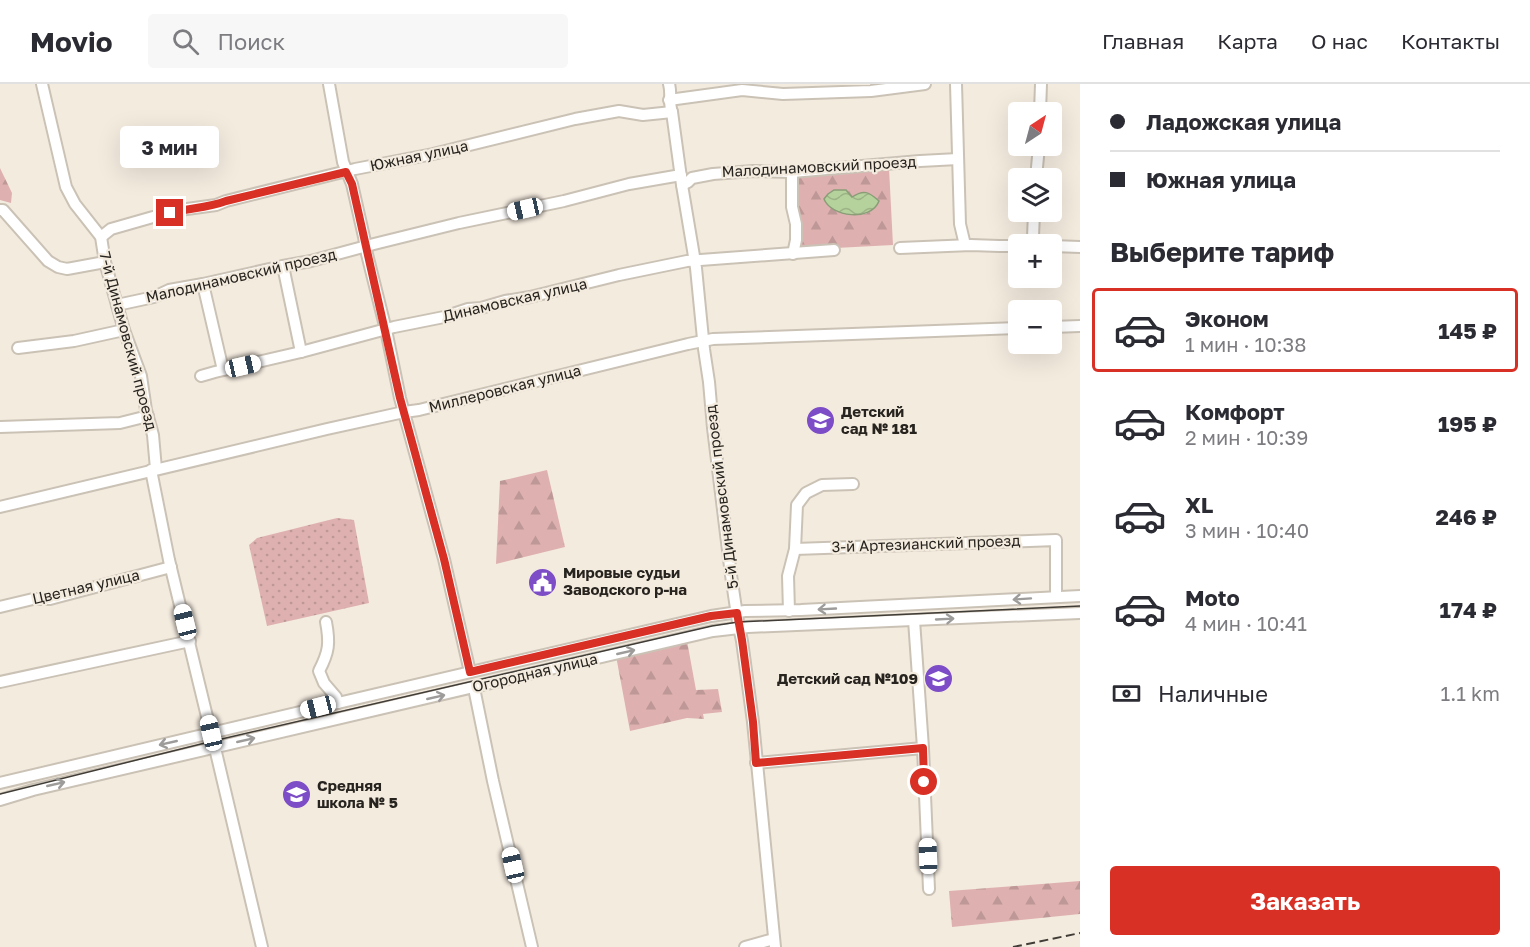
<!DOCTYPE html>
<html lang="ru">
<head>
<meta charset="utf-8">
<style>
	body { margin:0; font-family:"Golos Text",sans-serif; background:#f7f7f7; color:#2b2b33; height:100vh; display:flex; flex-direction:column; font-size:22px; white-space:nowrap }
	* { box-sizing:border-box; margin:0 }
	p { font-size:20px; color:#7c7c81 }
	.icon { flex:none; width:33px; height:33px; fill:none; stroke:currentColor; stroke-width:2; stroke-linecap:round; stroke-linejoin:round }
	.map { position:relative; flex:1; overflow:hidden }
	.side { display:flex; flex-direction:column; background:#fff; width:450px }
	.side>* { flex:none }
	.hud { display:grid; align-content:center; height:132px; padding:0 30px; background:#fff }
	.needle { width:39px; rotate:36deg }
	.fabs { position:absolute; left:1008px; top:18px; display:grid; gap:12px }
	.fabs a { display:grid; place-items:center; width:54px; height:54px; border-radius:6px; background:#fff; box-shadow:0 6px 24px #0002; font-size:30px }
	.end { position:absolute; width:27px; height:27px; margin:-14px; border:8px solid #d93025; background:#fff; box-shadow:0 0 0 3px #fff }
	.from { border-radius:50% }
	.bubble { position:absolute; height:42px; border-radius:6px; background:#fff; box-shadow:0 6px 24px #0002; font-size:20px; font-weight:700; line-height:42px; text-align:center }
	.car { position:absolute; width:18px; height:36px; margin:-18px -9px; border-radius:8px; box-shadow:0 0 4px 2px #0007; background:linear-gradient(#fff 24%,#345 0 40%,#fff 0 76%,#345 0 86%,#fff 0) }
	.hud b { display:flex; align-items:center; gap:21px; height:57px; font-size:22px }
	.hud b+b { border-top:2px solid #e1e1e2 }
	.hud i { width:15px; height:15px; background:#2b2b33 }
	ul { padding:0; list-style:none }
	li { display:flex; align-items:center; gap:18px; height:84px; margin:0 12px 9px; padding:0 18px; border:3px solid transparent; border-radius:6px }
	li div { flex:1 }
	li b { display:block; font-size:22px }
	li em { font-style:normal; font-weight:700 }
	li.active { border-color:#d93025 }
	li>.icon { width:54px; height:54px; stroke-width:1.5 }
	h2 { padding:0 30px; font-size:27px; line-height:72px }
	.pay { display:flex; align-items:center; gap:15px; height:66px; padding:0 30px; font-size:22px }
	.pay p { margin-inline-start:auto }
	.action { display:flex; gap:12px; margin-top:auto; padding:12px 30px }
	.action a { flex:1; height:69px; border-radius:6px; background:#d93025; color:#fff; font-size:24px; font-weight:700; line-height:69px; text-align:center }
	header { display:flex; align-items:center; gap:36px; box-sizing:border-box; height:84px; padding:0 30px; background:#fff; border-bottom:2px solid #e1e1e2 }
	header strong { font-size:28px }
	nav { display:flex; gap:33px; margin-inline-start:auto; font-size:21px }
	.search { width:420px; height:54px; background:#f7f7f7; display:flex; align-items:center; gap:15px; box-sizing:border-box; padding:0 21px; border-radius:6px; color:#7c7c81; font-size:22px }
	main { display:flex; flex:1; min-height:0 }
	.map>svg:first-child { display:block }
</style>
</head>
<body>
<header>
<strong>Movio</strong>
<div class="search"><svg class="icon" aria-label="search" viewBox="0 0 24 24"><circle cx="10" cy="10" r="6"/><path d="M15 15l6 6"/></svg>Поиск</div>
<nav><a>Главная</a><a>Карта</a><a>О нас</a><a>Контакты</a></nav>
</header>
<main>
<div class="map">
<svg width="1080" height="863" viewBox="0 0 1080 863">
	<defs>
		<pattern id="grass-dots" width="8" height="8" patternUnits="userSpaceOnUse" patternTransform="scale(1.5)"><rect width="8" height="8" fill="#deb1b0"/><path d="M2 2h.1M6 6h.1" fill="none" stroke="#be9897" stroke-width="1.8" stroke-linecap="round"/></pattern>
		<pattern id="forest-firs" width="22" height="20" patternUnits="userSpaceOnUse" patternTransform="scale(1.5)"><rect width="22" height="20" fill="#deb1b0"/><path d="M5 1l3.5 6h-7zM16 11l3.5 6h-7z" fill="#be9897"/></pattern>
		<pattern id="water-waves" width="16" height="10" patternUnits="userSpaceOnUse" patternTransform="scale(1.5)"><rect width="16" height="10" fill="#b5d19c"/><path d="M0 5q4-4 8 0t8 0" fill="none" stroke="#9cb386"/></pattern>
	</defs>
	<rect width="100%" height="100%" fill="#f4ebdf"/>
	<polygon fill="url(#grass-dots)" points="337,434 354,436 369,519 267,542 249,461 257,454"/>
	<g fill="url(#forest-firs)" fill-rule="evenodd">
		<polygon points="0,84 12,109 11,119 0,116"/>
		<path d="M889,84L893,161L798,166L797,91ZM834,106H846L852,113L866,108L879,117C867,136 858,131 837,127L828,110Z"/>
		<polygon points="547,386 565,463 496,480 500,397"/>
		<polygon points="687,557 696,606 718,605 722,628 703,630 704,635 687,634 630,647 616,572"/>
		<polygon points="1080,797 1080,830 952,843 949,807"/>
	</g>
	<path fill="url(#water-waves)" stroke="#8a9d76" stroke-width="1.5" d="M834,106H846L852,113C864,105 869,108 879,117C871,138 831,133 824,115L828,110Z"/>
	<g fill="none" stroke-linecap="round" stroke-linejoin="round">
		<defs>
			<g id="minor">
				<polyline points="42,0 66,103 75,120 101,153 105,178 124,246 141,292 146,326 153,351 156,385"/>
				<polyline points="329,0 343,78 352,100 364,153 367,170 386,246 400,314 444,475 470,588"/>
				<path d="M669,0C672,10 668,18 672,28L682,101L696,184L704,265L709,298L713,344L731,491L738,538L742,557L753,638L775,863"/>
				<polyline points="956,0 960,140 965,161"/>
				<polyline points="669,16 742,6 783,10 871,7 925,0"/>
				<polyline points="1040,28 1041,0"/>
				<polyline points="792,88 792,123 796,140 796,156 793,170"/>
				<polyline points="1036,94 1039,62"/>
				<polyline points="682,101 688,98 692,94 713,90 753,87 792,88 920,77 958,75"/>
				<polyline points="0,126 3,126 48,177 58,183 67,185 105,178"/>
				<polyline points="1034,128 1033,153 1035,160"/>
				<polyline points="101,153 111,145 153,133 187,125 216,121 226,117 355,85 433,70 575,35 619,27 643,31 672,28"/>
				<polyline points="1052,162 1080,163"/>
				<polyline points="900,164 971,161 999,162 1018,162"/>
				<polyline points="283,182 301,268"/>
				<polyline points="203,200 223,286"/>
				<polyline points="117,221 154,213 169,206 203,200 283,182 311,177 374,160 459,139 564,117 629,100 681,91"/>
				<polyline points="1052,243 1080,242"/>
				<polyline points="18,264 74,257 124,246"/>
				<polyline points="201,292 215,288 301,268 394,243 444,233 468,225 481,224 505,217 530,213 619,191 687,177 834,166"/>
				<polyline points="0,343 120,339 148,332"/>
				<polyline points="151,386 169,476 211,649"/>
				<polyline points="0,423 327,345 404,328 419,326 688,260 713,255 1018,244"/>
				<polyline points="795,465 1056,456 1056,513"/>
				<polyline points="0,523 33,515 50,515 171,483"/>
				<polyline points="789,527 788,492 795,465 797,421 806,409 822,401 853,400"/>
				<polyline points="914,536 923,664 929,805"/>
				<path d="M326,538C330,559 329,568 319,587L324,599L336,613L338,619"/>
				<polyline points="0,598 190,557"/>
				<polyline points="474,604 493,697 532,863"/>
				<polyline points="215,664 262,863"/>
				<polyline points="756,679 923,664"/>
				<polyline points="0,699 338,619 711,532 745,527 801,526 1080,512"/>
				<polyline points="0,716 33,706 713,547 748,543 1080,529"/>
				<polyline points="745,863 774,855"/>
			</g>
		</defs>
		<use href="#minor" stroke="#cbc2b6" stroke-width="14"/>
		<use href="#minor" stroke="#fff" stroke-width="10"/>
		<polyline stroke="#403c36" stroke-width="1.5" points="0,710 213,657 712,542 738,538 1080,522"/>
		<polyline stroke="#403c36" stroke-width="2" stroke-dasharray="9 4.5" stroke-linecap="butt" points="1013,863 1080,849"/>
	</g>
	<defs><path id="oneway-shaft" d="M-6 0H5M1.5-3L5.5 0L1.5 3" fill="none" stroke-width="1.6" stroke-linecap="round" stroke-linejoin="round" transform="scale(1.5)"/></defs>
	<g stroke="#9e9c9a">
		<use href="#oneway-shaft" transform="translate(1022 515) rotate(176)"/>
		<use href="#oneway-shaft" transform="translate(827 525) rotate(177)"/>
		<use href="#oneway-shaft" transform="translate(945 535) rotate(-3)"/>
		<use href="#oneway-shaft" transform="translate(626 568) rotate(-13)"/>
		<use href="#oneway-shaft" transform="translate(436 613) rotate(-13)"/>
		<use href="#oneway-shaft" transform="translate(246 656) rotate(-13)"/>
		<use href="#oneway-shaft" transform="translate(168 659) rotate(167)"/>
		<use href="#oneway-shaft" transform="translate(56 700) rotate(-13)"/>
	</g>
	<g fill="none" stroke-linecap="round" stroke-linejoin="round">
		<path stroke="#d93025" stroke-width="8" d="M170,129C188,124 208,124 226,117L346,88L352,100L400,314L444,475L470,588L711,532L737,529L742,556L753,638L756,679L923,664L924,698"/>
	</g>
	<defs>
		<symbol id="school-disc" viewBox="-11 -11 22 22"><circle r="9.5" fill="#7c4dc6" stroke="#f4ebdf"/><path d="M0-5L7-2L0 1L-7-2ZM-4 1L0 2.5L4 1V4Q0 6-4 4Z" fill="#fff"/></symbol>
		<symbol id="civic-disc" viewBox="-11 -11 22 22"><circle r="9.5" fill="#7c4dc6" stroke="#f4ebdf"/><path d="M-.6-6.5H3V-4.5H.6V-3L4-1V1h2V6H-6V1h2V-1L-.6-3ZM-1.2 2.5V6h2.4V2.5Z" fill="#fff"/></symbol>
	</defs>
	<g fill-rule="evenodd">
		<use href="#school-disc" x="804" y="320" width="33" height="33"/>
		<use href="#civic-disc" x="526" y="482" width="33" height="33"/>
		<use href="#school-disc" x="922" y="578" width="33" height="33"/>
		<use href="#school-disc" x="280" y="694" width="33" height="33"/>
	</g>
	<g text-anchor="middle" stroke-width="4.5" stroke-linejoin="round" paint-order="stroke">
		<g font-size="15" fill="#27241f" stroke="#f4ebdf">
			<text transform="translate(419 72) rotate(-12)" y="5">Южная улица</text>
			<text transform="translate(819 83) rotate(-3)" y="5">Малодинамовский проезд</text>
			<text transform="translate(241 192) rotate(-13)" y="5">Малодинамовский проезд</text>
			<text transform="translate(515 216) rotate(-13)" y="5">Динамовская улица</text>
			<text transform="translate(128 257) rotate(75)" y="5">7-й Динамовский проезд</text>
			<text transform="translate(505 305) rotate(-14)" y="5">Миллеровская улица</text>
			<text transform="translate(722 413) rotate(-97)" y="5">5-й Динамовский проезд</text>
			<text transform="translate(926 460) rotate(-2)" y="5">3-й Артезианский проезд</text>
			<text transform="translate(86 503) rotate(-13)" y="5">Цветная улица</text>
			<text transform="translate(535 589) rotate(-13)" y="5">Огородная улица</text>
		</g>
		<g font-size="15" font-weight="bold" fill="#27241f" stroke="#f4ebdf" text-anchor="start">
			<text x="841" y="333">Детский<tspan x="841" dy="17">сад № 181</tspan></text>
			<text x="563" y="494">Мировые судьи<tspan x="563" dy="17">Заводского р-на</tspan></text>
			<text x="918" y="600" text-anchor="end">Детский сад №109</text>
			<text x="317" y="707">Средняя<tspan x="317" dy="17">школа № 5</tspan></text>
		</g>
	</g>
</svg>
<div class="fabs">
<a><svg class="needle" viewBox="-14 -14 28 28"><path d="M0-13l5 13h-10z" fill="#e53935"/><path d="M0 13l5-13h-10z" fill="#7c7c81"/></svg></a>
<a><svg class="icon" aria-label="layers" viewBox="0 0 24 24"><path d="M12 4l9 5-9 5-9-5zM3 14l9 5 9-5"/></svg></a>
<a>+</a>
<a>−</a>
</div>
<i class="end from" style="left:924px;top:698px"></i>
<i class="end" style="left:170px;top:129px"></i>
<div class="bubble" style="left:120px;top:42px;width:99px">3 мин</div>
<i class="car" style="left:525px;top:125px;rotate:257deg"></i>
<i class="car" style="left:243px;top:282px;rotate:77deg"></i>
<i class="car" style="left:185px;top:538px;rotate:346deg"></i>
<i class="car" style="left:318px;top:623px;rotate:256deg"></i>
<i class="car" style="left:211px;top:649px;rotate:347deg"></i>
<i class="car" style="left:928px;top:772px;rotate:358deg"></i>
<i class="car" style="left:513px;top:781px;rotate:347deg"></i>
</div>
<section class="side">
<div class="hud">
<b><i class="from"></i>Ладожская улица</b>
<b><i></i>Южная улица</b>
</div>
<h2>Выберите тариф</h2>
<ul>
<li class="active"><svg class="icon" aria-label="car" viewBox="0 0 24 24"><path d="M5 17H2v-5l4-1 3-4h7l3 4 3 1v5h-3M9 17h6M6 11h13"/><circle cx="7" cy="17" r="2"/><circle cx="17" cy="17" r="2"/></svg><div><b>Эконом</b><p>1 мин · 10:38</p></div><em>145 ₽</em></li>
<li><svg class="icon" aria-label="car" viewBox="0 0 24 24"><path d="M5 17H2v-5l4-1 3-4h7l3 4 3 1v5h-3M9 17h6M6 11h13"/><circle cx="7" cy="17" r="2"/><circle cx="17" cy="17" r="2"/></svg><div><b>Комфорт</b><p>2 мин · 10:39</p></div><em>195 ₽</em></li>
<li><svg class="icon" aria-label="car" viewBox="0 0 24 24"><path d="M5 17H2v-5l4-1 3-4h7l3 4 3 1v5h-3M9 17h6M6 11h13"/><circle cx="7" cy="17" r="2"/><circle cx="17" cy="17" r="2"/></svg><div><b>XL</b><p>3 мин · 10:40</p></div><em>246 ₽</em></li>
<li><svg class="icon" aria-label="car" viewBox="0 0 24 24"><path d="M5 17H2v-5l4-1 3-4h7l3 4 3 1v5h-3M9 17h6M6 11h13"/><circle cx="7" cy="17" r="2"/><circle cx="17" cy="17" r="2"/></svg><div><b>Moto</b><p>4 мин · 10:41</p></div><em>174 ₽</em></li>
</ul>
<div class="pay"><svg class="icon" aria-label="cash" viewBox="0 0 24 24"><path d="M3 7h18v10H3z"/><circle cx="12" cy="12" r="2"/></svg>Наличные<p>1.1 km</p></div>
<div class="action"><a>Заказать</a></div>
</section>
</main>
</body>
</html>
